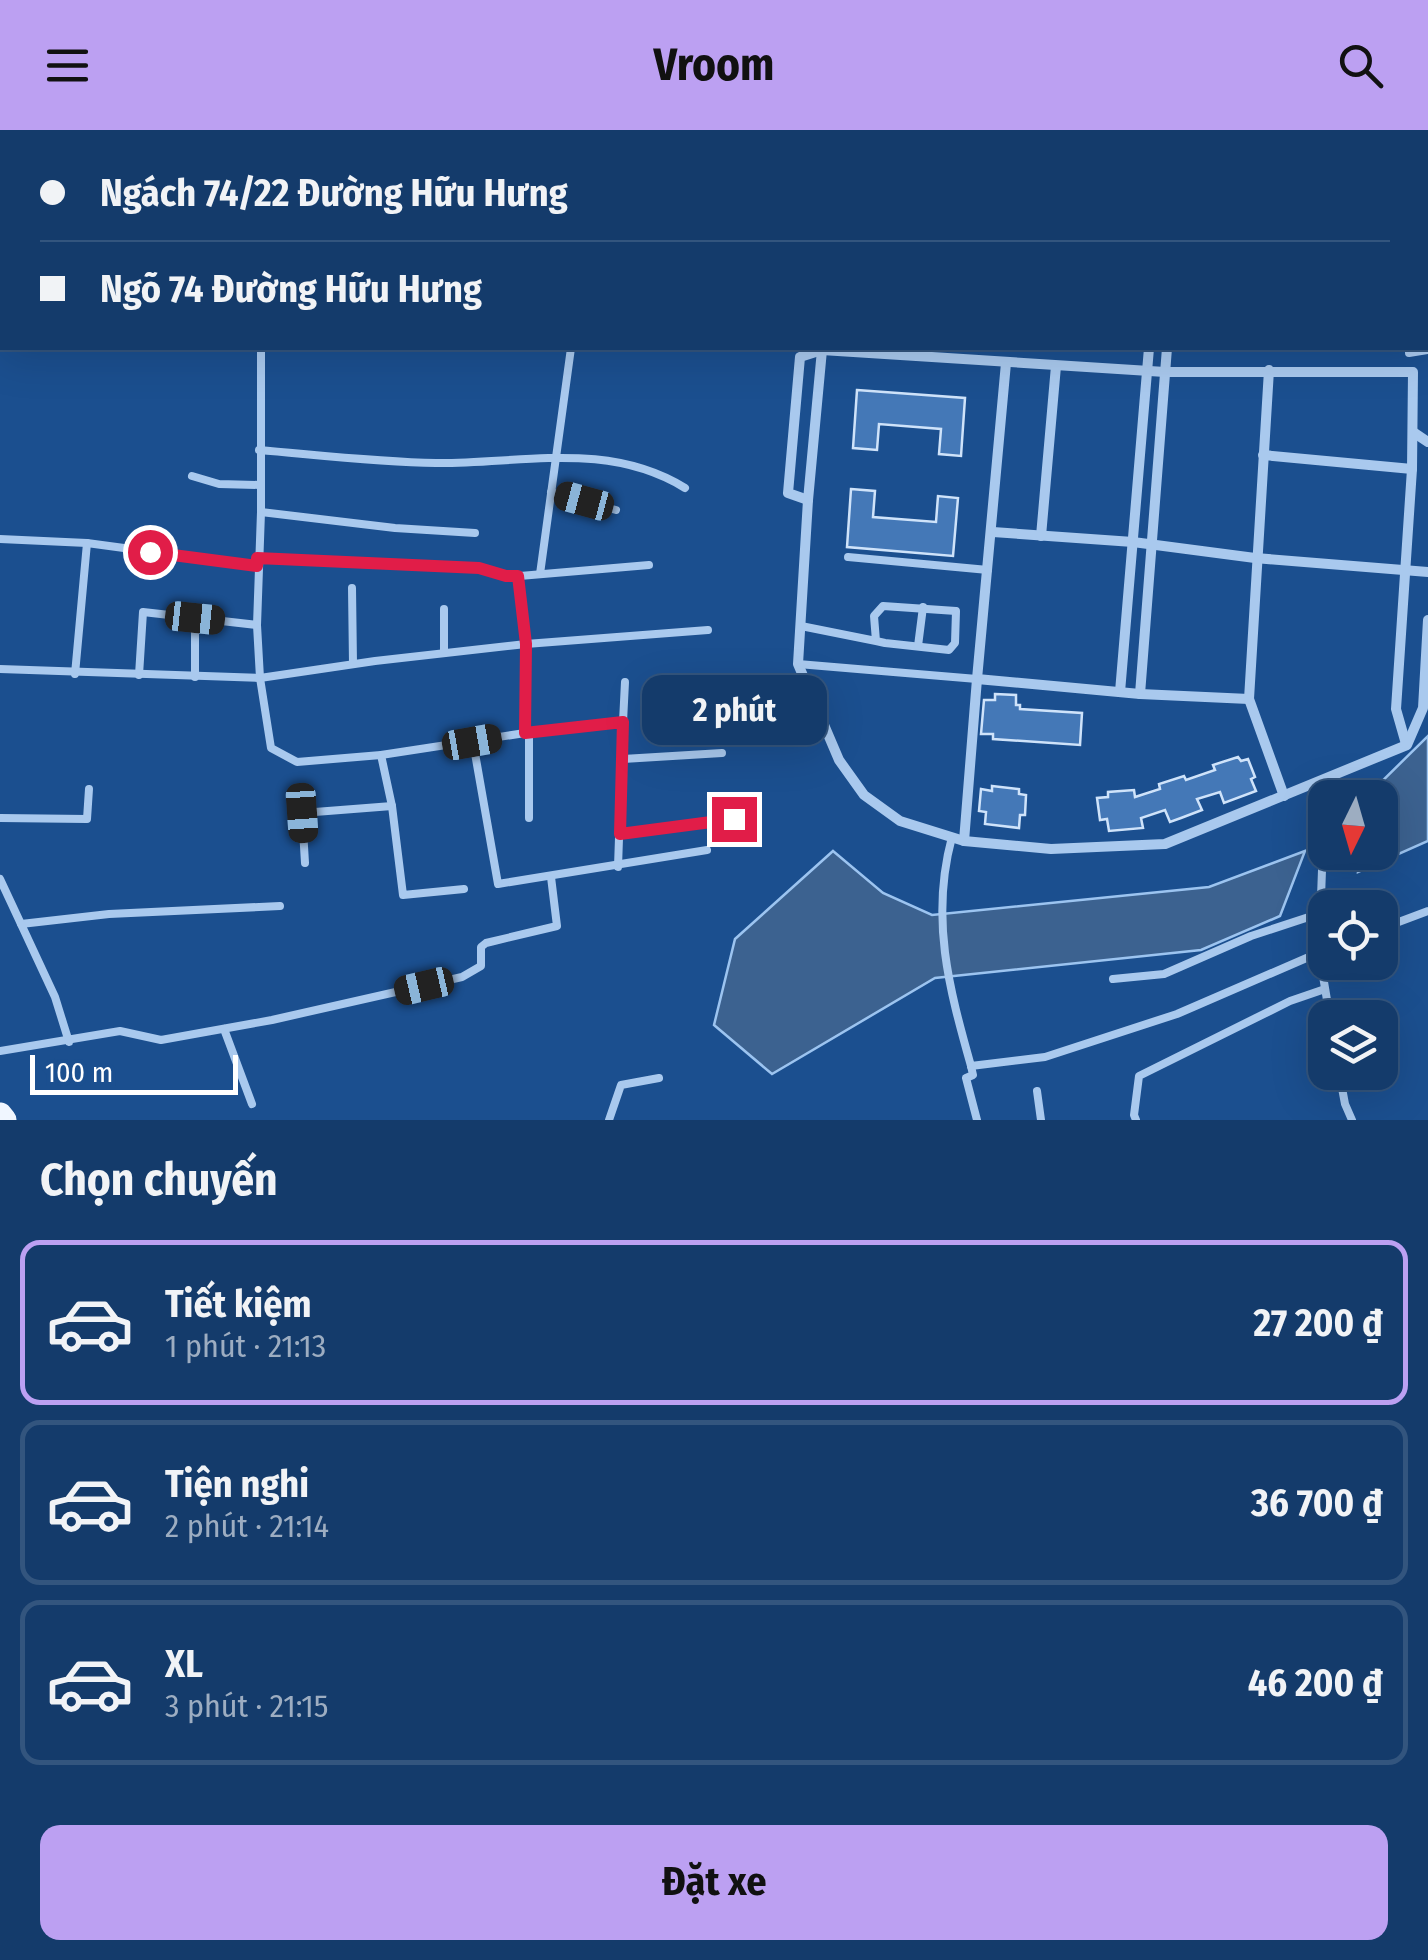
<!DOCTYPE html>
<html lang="vi">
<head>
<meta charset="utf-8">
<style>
	body { margin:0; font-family:"Fira Sans Condensed",sans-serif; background:#1d4271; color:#f1f3f6; height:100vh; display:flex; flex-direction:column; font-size:38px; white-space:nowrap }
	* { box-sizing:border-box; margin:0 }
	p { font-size:32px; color:#9dadc1 }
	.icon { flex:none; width:55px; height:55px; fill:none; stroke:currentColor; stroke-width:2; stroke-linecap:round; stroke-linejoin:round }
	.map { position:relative; height:990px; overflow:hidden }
	.drawer { display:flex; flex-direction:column; background:#143b6b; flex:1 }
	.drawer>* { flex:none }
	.top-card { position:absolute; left:0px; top:0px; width:1430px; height:220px; box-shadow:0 10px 40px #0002,0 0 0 2px #33557e; display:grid; align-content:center; height:220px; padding:0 40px; background:#143b6b }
	.needle { width:65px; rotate:185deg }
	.fabs { position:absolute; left:1308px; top:650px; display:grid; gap:20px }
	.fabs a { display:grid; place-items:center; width:90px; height:90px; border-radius:20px; background:#143b6b; box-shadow:0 10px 40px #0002,0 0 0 2px #33557e; font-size:50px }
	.scale { position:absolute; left:30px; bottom:25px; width:208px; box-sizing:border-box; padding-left:10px; border:5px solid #fff; border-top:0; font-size:28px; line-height:35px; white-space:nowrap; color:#fff; -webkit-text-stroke:8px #1b4f8f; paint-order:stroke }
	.end { position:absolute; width:45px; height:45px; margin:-22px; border:12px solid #e11d48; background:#fff; box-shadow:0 0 0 5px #fff }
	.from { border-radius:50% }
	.bubble { position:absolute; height:70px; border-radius:20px; background:#143b6b; box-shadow:0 10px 40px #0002,0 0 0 2px #33557e; font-size:32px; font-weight:700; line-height:70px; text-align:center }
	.car { position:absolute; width:30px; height:60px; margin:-30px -15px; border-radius:12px; box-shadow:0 0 8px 2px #0007; background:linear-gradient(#222 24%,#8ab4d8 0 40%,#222 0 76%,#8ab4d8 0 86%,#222 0) }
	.top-card b { display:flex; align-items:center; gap:35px; height:95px; font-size:38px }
	.top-card b+b { border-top:2px solid #33557e }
	.top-card i { width:25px; height:25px; background:#f1f3f6 }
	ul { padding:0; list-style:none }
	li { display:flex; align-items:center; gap:30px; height:165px; margin:0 20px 15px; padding:0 20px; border:5px solid #33557e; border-radius:20px }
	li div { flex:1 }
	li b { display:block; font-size:38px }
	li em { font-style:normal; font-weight:700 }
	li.current { border-color:#bca0f2 }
	li>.icon { width:90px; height:90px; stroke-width:1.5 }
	h2 { padding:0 40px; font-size:45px; line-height:120px }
	.primary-button { display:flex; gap:20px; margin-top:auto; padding:20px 40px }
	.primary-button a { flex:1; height:115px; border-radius:20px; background:#bca0f2; color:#111; font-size:40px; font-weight:700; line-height:115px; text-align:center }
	header { display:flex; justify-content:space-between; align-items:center; height:130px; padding:0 40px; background:#bca0f2; color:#111; font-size:45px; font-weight:700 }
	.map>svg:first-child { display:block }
</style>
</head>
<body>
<header><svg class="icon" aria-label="menu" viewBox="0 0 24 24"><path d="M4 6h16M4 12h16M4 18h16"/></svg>Vroom<svg class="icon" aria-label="search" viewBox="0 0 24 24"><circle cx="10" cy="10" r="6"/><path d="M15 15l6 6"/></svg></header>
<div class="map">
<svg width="1428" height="990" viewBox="0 0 1428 990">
	<rect width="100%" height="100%" fill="#1b4f8f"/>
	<g fill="#3c6290" stroke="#9cc4f0" stroke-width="2.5">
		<polygon points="1428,606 1428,711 1358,742 1359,723 1380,722 1380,668 1366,667"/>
		<polygon points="833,721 883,763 932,785 1209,757 1305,721 1280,786 1201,820 935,848 772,944 714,895 735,809"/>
	</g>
	<g fill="#4478b7" stroke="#cfe3fa" stroke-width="2.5">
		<polygon points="857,260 965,268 961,326 939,324 941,299 879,294 877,320 853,318"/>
		<polygon points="851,359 875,361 873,387 936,392 938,366 958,368 953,426 847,417"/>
		<polygon points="995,564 1016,565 1016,575 1020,575 1020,579 1082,583 1080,615 993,609 993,604 981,604 984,570 995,570"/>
		<polygon points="1238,627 1241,631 1248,629 1255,647 1251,649 1256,661 1224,673 1220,662 1197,669 1202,680 1181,688 1170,692 1165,680 1141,688 1143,698 1109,701 1107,689 1100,690 1097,668 1108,667 1108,662 1134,660 1135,667 1160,659 1159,654 1184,646 1186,650 1215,640 1213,635"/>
		<polygon points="992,656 1019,659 1019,664 1026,665 1025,685 1020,685 1019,698 985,694 986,682 979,681 981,659 992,661"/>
	</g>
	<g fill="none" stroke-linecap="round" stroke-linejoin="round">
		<g stroke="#a9c9ee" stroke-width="8">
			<polyline points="257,0 257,2"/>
			<polyline points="132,2 132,0"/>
			<polyline points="412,2 412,0"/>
			<polyline points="512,2 513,0"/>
			<polyline points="680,2 681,0"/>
			<polyline points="813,2 813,0"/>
			<polyline points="998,2 998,0"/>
			<polyline points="1283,2 1284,0"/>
			<polyline points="1366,2 1366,0"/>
			<polyline points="1386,2 1387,0"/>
			<polyline points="261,218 261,382 257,495 260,548 271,618 297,632 381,625 525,603 623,592 618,737"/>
			<polyline points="1409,218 1409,223 1428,220"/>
			<path d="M259,320C318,325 377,332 436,333C520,334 607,310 685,358"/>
			<polyline points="192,346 219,354 260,355"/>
			<polyline points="551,362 616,380"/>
			<polyline points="261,382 395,398 475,403"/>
			<polyline points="0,409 87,413 257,436"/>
			<polyline points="848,427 988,440"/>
			<polyline points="257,428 479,438 507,447 649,435"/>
			<polyline points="540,444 571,218"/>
			<polyline points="518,446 526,514 525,603"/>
			<polyline points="352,458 353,534"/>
			<polyline points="801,496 876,511 885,513 949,520 955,513 956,481 883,476 874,486 876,511"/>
			<polyline points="918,516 923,477"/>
			<polyline points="444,523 444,479"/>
			<polyline points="798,534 977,549"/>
			<polyline points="0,539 260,548 375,531 526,514 708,500"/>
			<polyline points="75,544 87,413"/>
			<polyline points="139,545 143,482 257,495"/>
			<polyline points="195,547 195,488"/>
			<polyline points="623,592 625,552"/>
			<polyline points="529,602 529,688"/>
			<polyline points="473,612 498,754 707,720"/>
			<polyline points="381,625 392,676 403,765 464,759"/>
			<polyline points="623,629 722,623"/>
			<polyline points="0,688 87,689 89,659"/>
			<polyline points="620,703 734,689"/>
			<path d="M952,707C930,788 949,858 971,936"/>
			<polyline points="305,733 302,683 392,676"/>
			<polyline points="1322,740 1319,822 1330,888"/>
			<polyline points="0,749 21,794 109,784 280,776"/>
			<polyline points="21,794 55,867 69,912"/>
			<polyline points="1380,799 1428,781"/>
			<polyline points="1113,849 1164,844 1251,806 1321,783"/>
			<polyline points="224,899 252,974"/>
			<polyline points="0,921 120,901 161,910 272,890 462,847 481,836 481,817 486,813 557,796 551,747"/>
			<polyline points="971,936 1045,927 1177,884 1325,820"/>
			<polyline points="971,936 973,945 966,948 977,990"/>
			<polyline points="1339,942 1345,974 1352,990"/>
			<polyline points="1037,961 1041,990"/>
			<polyline points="609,990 621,955 659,948"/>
			<polyline points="1136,990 1134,985 1139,946 1290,871 1325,859"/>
		</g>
		<g stroke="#a9c9ee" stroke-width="10">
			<polyline points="822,220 808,370 798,534 839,630 864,665 900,691 964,711 1051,719 1165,714 1407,615 1423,578 1428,490"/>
			<polyline points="1269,240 1249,569 1284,666"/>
			<polyline points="1413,302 1428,312"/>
			<polyline points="1263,325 1412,339"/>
			<polyline points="808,370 788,363 800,227 822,220 1165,242 1413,242 1412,339 1396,579 1406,614"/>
			<polyline points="993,402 1133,412 1255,428 1428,442"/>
			<polyline points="1041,406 1056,236"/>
			<polyline points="977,549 1006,233"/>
			<polyline points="1120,562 1149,218"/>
			<polyline points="1140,564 1167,218"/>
			<polyline points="964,711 977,549 1140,564 1249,569"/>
		</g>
		<polyline stroke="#d6e6fa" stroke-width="20" points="0,32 2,32"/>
		<polyline stroke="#f0f6ff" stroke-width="25" points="0,985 4,990"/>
	</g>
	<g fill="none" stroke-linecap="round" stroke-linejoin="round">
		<polyline stroke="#e11d48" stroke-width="12" points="150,422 257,436 257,428 479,438 506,446 518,446 526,514 525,603 623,592 620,704 734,689"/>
	</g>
</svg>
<div class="fabs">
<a><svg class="needle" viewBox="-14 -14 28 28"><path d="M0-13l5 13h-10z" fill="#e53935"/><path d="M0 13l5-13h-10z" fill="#9dadc1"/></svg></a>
<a><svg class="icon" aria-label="locate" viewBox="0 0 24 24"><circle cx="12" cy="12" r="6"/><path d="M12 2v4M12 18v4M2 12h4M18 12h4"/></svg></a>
<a><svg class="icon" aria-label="layers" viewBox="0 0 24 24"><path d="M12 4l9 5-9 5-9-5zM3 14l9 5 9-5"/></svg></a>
</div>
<div class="scale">100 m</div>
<i class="end from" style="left:150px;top:422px"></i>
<i class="end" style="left:734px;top:689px"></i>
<div class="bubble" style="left:642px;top:545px;width:185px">2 phút</div>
<i class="car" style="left:584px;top:371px;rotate:285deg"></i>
<i class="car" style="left:195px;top:488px;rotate:96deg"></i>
<i class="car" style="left:472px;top:612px;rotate:80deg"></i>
<i class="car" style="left:302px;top:683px;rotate:176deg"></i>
<i class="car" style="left:424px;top:856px;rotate:257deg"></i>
<div class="top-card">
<b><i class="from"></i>Ngách 74/22 Đường Hữu Hưng</b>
<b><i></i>Ngõ 74 Đường Hữu Hưng</b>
</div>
</div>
<section class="drawer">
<h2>Chọn chuyến</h2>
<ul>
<li class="current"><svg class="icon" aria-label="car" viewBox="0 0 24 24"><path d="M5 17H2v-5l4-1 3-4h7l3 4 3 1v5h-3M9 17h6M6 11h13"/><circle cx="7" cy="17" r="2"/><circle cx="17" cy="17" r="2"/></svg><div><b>Tiết kiệm</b><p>1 phút · 21:13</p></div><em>27 200 ₫</em></li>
<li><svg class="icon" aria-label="car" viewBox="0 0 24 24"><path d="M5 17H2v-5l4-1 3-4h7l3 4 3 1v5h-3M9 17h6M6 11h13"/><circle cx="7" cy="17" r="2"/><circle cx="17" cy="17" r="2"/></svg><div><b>Tiện nghi</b><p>2 phút · 21:14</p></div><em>36 700 ₫</em></li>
<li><svg class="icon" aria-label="car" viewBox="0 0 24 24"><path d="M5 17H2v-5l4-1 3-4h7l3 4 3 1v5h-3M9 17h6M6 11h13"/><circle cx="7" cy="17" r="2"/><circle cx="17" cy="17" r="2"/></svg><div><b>XL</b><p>3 phút · 21:15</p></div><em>46 200 ₫</em></li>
</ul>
<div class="primary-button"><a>Đặt xe</a></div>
</section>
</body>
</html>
